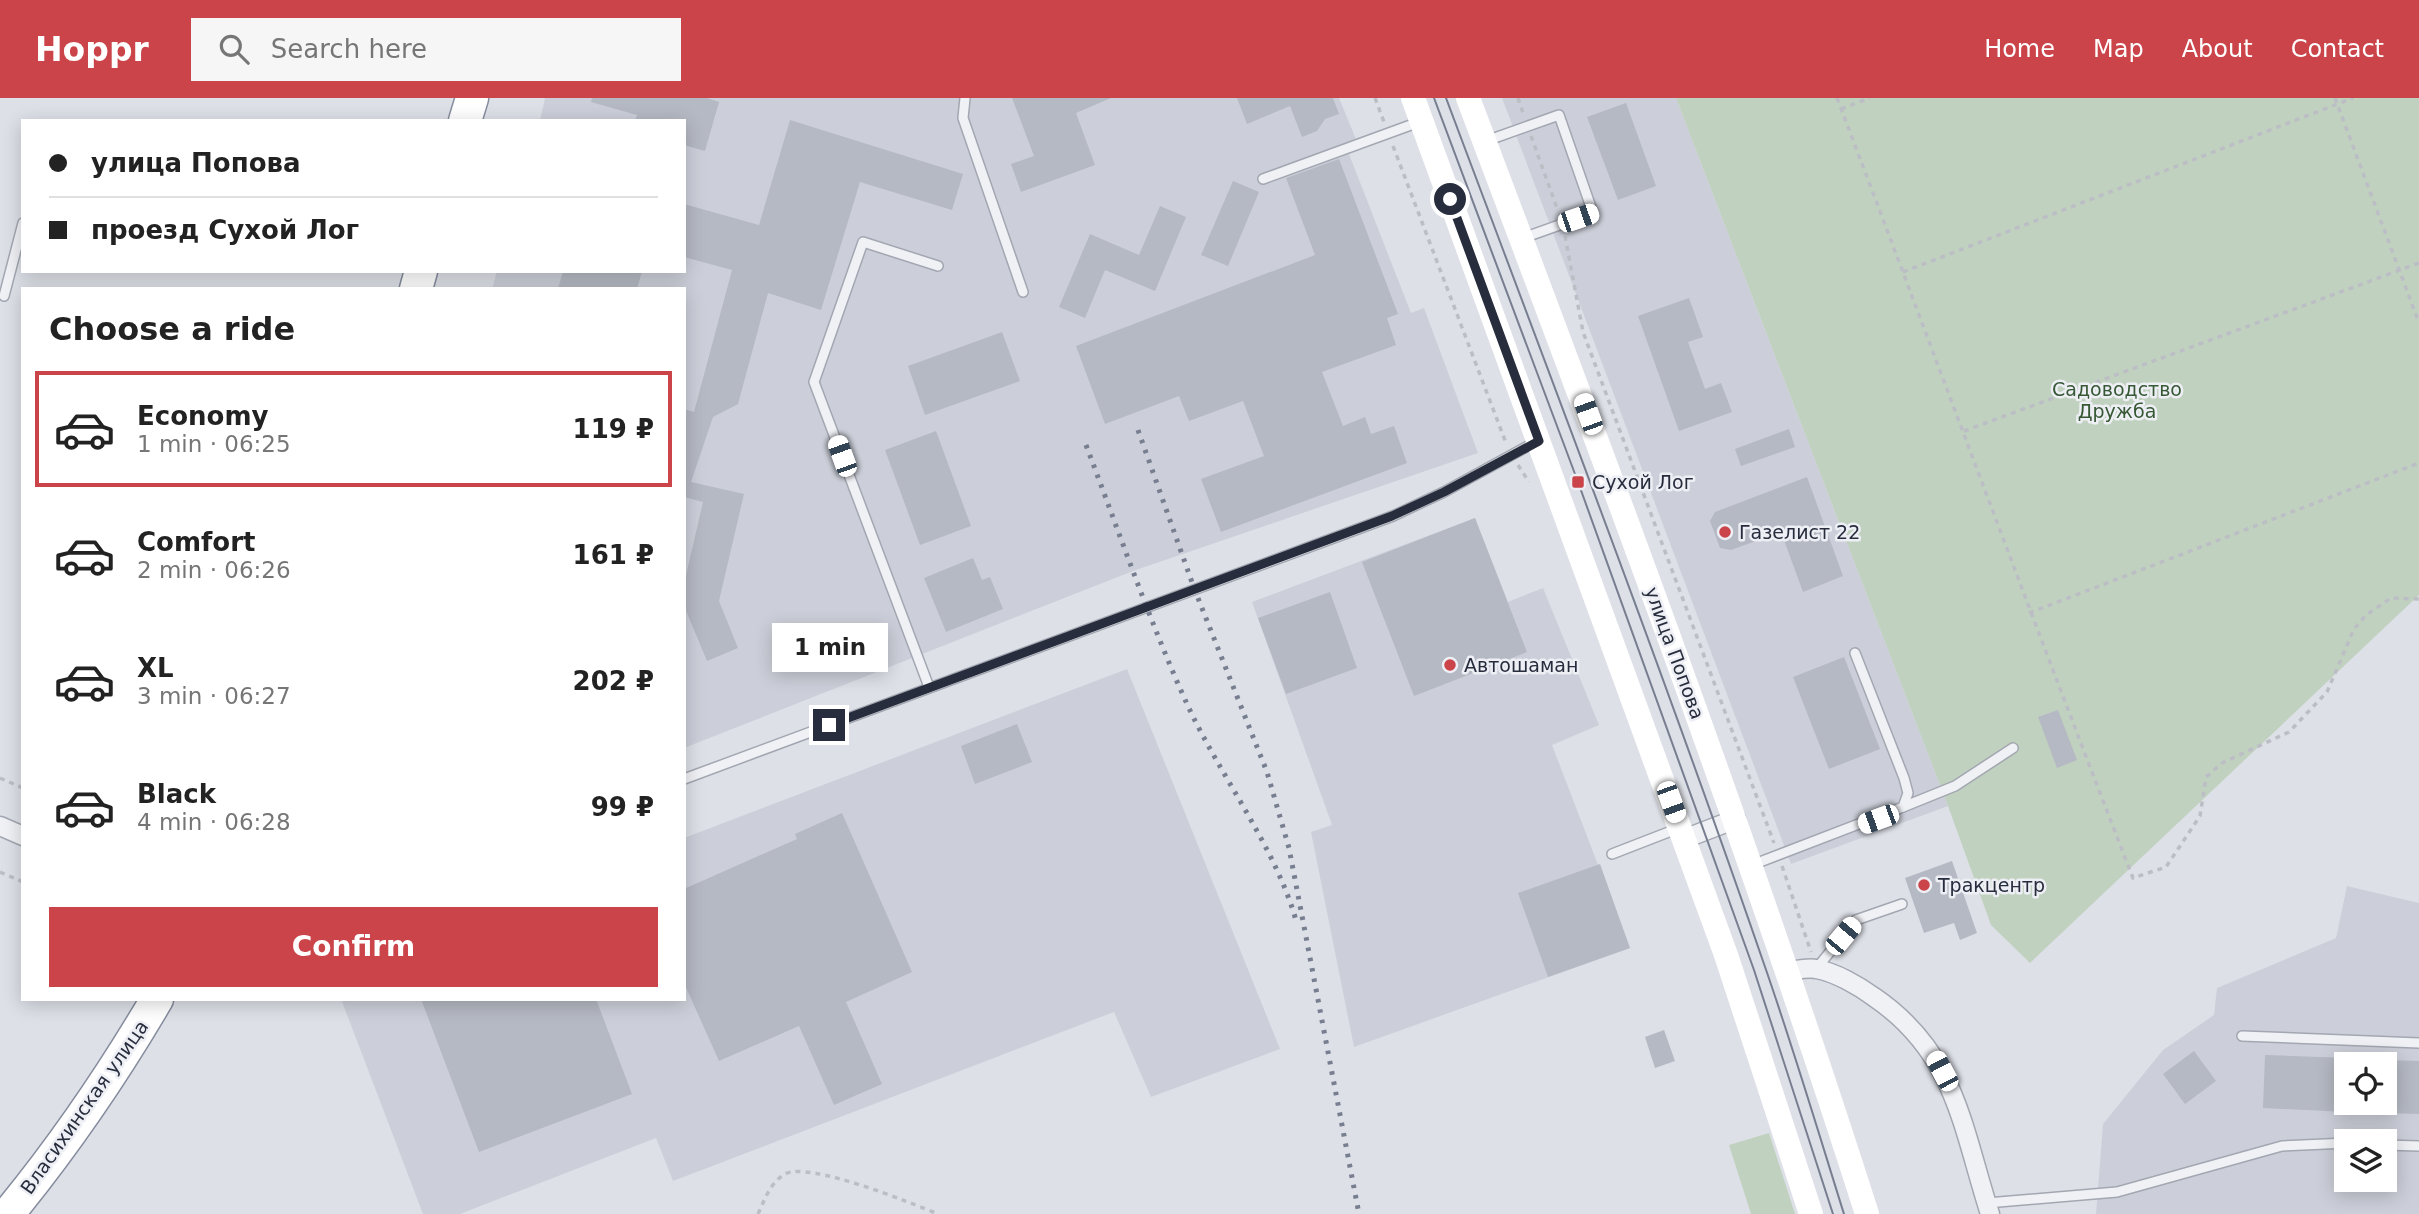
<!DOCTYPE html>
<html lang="en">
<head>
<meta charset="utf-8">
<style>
	body { margin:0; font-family:"DejaVu Sans",sans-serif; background:#f6f6f6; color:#222; height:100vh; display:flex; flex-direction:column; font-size:26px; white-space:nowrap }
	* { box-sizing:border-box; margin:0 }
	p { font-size:23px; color:#767676 }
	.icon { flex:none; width:38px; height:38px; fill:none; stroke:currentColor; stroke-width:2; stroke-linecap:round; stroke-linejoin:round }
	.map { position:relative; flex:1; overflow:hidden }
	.drawer { position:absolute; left:21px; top:189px; width:665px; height:714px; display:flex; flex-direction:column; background:#fff; border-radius:0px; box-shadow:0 4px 18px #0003 }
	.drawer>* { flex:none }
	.top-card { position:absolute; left:21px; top:21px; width:665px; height:154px; border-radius:0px; box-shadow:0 4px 18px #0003; display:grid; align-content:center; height:154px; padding:0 28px; background:#fff }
	.controls { position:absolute; left:2334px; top:954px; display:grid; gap:14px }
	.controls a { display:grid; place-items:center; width:63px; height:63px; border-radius:0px; background:#fff; box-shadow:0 4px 18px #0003; font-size:35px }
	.end { position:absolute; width:32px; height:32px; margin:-16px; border:9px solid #272d3d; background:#fff; box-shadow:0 0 0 4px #fff }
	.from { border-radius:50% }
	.bubble { position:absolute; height:49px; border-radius:0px; background:#fff; box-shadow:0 4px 18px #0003; font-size:23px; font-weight:800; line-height:49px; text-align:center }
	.car { position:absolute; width:21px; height:42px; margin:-21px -10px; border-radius:9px; box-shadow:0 0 5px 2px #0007; background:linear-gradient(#fff 24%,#345 0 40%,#fff 0 76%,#345 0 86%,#fff 0) }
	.top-card b { display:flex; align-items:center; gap:24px; height:66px; font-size:26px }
	.top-card b+b { border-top:2px solid #e0e0e0 }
	.top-card i { width:18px; height:18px; background:#222 }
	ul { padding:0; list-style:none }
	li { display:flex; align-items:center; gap:21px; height:116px; margin:0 14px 10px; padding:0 14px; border:4px solid transparent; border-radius:0px }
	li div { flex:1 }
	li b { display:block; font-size:26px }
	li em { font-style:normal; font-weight:800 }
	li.on { border-color:#ca4449 }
	li>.icon { width:63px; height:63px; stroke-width:1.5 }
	h2 { padding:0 28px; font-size:32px; line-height:84px }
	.action { display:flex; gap:14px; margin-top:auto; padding:14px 28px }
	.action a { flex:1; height:80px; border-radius:0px; background:#ca4449; color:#fff; font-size:28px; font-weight:800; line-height:80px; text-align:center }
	header { display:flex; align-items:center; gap:42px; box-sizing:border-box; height:98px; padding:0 35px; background:#ca4449; color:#fff }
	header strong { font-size:33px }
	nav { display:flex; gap:38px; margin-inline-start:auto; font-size:24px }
	.search { width:490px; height:63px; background:#f6f6f6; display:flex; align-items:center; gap:18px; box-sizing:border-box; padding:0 24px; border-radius:0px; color:#767676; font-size:26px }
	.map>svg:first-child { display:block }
</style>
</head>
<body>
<header>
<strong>Hoppr</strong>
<div class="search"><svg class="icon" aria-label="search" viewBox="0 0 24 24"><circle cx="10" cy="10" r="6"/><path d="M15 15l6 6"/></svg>Search here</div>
<nav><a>Home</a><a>Map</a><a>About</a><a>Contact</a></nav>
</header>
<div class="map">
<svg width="2419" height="1116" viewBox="0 0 2419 1116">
	<rect width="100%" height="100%" fill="#dde0e7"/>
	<g fill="#cccfd9" fill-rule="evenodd">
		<polygon points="545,0 1339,0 1360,51 1349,56 1411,215 1424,210 1478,355 1133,473 684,650 684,191 492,191 497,173 684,173 684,23 540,23"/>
		<polygon points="1502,0 1676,0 1948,708 1791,766"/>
		<polygon points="1475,420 1508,504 1543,490 1599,627 1552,647 1630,850 1354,949 1311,734 1332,727 1252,504"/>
		<polygon points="1127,571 1280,951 1151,999 1114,914 673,1083 656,1040 460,1116 423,1116 341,901 684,901 684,740"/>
		<path d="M2347,788L2419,805V1116H2096L2103,1026L2163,952L2214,917L2217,890L2336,840ZM2347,966H2385V1004H2347ZM2347,1043H2385V1082H2347Z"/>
	</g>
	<g fill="#c1d1bf">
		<polygon points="1676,0 2419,0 2419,497 2030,865 1991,827 1948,708"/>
		<polygon points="1769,1035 1795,1116 1751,1116 1729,1047"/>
	</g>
	<g fill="#b5b9c3">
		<polygon points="592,0 707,0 719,4 705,53 684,47 684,23 635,23 637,17 591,4"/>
		<polygon points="1012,0 1111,0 1076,15 1095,67 1021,94 1011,66 1034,58"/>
		<polygon points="1237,0 1333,0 1339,16 1325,21 1317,33 1302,39 1290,8 1247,26"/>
		<polygon points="1626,5 1656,88 1618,102 1587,19"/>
		<polygon points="790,22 963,76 952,112 860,84 821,212 768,195 738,306 713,319 691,384 744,396 719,503 738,550 707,563 684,508 684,486 703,404 684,399 684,311 694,314 732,172 684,159 684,106 759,127"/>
		<polygon points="1339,61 1398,216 1387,220 1396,247 1322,274 1343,328 1365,319 1371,336 1394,328 1407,365 1221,434 1201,381 1264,358 1243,303 1189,323 1179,298 1105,326 1076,248 1315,157 1286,80"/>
		<polygon points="1233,83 1259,94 1228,168 1201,157"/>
		<polygon points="1160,108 1186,119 1155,193 1105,172 1085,220 1059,209 1090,136 1139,157"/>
		<polygon points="563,173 642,173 637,191 558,191"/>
		<polygon points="1689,200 1703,239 1688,244 1705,291 1721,285 1732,314 1679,333 1638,218"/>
		<polygon points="1002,234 1020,283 925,317 908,268"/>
		<polygon points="1789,331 1795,349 1741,368 1735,351"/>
		<polygon points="936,333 971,428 920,447 885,352"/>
		<polygon points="1807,379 1843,478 1803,494 1781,434 1731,452 1720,450 1710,423 1715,414"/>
		<polygon points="1475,420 1527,554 1414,598 1362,464"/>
		<polygon points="973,460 982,482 990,479 1003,511 946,534 924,480"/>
		<polygon points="1330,494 1357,570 1286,596 1258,520"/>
		<polygon points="1844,559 1880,651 1829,671 1793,579"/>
		<polygon points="2058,612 2077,662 2057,670 2038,619"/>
		<polygon points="1017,626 1032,664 975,686 961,648"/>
		<polygon points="842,715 912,874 846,904 882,986 834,1007 799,928 719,963 684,885 684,791 797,741 795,736"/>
		<polygon points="1952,763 1977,835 1960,842 1954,825 1924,835 1905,780"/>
		<polygon points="1600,766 1630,850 1548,879 1518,795"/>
		<polygon points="421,901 596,901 632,996 479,1054"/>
		<polygon points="1664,932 1675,963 1655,970 1645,939"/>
		<polygon points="2194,953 2216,983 2185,1006 2163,976"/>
		<polygon points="2265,957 2347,960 2347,1014 2263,1010"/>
		<polygon points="2385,962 2419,963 2419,1016 2385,1015"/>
	</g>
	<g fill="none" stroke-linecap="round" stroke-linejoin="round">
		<defs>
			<g id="lane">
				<polyline points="965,0 963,20 1023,194"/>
				<polyline points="1486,43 1559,17 1593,115 1523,140"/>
				<polyline points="1263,81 1419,24"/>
				<polyline points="4,198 23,125"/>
				<polyline points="929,589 814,284 863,144 938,168"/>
				<polyline points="684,681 1393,418 1444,394 1537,343"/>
				<polyline points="1903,709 1955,688 2013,650"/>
				<polyline points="1612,756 1679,730"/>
				<polyline points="1752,767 1903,709 1908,695 1904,680 1855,555"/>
				<polyline points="1816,871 1856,822 1902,806"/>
				<polyline points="2242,938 2419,945"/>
				<polyline points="2385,1047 2419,1048"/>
				<polyline points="1987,1105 2117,1094 2282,1048 2347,1045"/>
			</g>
			<g id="street">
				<polyline points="0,728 23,738"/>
				<polyline points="1684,741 1736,721"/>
				<path d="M1789,873C1797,872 1808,869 1816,871C1835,874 1859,888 1874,899C1956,955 1962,1029 1990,1116"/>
			</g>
			<g id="highway">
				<polyline points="465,23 472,0"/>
				<polyline points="416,191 421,173"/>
				<path d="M8,1116C63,1049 113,976 157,901"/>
			</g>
		</defs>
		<use href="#lane" stroke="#a3a7b1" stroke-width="12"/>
		<use href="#street" stroke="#a3a7b1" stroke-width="21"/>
		<use href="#highway" stroke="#858c9d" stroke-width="35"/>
		<g stroke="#bcbec5" stroke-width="3.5" stroke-dasharray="5 5" stroke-linecap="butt">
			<polyline points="1375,0 1384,24"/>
			<polyline points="1518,0 1524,18"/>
			<path d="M1837,0C1936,260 2032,521 2133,780L2166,769L2200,718L2206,679L2222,665L2289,634L2327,594L2354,531L2366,517L2391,500L2419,501"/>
			<polyline points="2335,0 2419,225"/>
			<polyline points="1841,11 1870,0"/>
			<polyline points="1531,38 1558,113"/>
			<polyline points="1393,48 1506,345"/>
			<polyline points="1565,138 1583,234 1774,745"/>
			<polyline points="1903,174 2353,0"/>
			<polyline points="1964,333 2419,165"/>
			<polyline points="1518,367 1529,384"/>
			<polyline points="2029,515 2419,365"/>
			<polyline points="0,680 23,690"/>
			<polyline points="1782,768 1811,854"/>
			<polyline points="0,774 23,784"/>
			<path d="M758,1116C765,1101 770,1085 785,1076C809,1063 911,1105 938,1116"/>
		</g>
		<use href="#lane" stroke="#f0f1f5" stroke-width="9"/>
		<use href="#street" stroke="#f0f1f5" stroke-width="18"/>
		<g stroke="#fff" stroke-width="24">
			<polyline points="1413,0 1726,857 1811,1116"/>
			<path d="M1468,0C1608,370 1747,740 1867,1116"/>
		</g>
		<use href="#highway" stroke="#fff" stroke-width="32"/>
		<g stroke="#777e90" stroke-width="2">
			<polyline points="1434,0 1578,384 1754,872 1833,1116"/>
			<path d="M1446,0C1554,288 1664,576 1764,866C1793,949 1818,1033 1844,1116"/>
		</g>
		<g stroke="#777e90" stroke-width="5" stroke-dasharray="3.5 7" stroke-linecap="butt">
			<polyline points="1138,332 1194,490 1267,674 1289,750 1359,1116"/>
			<path d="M1086,347C1119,434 1149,522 1187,606C1220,678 1277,751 1297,826"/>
		</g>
	</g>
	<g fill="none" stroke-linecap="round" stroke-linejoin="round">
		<polyline stroke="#272d3d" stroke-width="9" points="829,627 1392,418 1444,394 1539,343 1450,101"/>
	</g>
	<g fill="#ca4449" stroke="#edeff5" stroke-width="2.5">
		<rect x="1571" y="377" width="14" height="14" rx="3.5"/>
		<circle cx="1725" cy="434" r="7"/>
		<circle cx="1450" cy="567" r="7"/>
		<circle cx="1924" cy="787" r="7"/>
	</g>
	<g text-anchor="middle" stroke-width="5" stroke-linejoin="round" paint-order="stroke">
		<g font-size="19" fill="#375835" stroke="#edeff5">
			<text x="2117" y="298">Садоводство<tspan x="2117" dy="22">Дружба</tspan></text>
		</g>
		<g font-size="19" fill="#272d3d" stroke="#edeff5" text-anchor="start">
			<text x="1592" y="391">Сухой Лог</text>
			<text x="1739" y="441">Газелист 22</text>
			<text x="1464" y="574">Автошаман</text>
			<text x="1938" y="794">Тракцентр</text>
		</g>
		<g font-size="19" fill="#272d3d" stroke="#edeff5">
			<text transform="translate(1675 555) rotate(70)" y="7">улица Попова</text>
			<text transform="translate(84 1009) rotate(-55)" y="7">Власихинская улица</text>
		</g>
	</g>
</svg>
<div class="controls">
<a><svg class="icon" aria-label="locate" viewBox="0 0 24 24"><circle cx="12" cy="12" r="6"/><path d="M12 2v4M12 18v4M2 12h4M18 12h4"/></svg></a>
<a><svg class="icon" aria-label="layers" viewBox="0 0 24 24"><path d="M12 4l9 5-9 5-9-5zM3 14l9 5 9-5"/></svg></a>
</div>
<i class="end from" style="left:1450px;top:101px"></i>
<i class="end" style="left:829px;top:627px"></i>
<div class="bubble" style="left:772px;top:525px;width:116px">1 min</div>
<i class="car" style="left:1578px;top:120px;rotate:71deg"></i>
<i class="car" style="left:1588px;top:316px;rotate:340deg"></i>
<i class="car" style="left:842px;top:358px;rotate:340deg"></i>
<i class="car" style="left:1671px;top:704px;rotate:160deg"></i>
<i class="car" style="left:1878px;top:721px;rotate:250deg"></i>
<i class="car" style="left:1843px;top:838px;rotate:40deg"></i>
<i class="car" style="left:1942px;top:973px;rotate:332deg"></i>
<div class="top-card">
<b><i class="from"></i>улица Попова</b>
<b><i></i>проезд Сухой Лог</b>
</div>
<section class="drawer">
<h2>Choose a ride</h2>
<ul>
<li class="on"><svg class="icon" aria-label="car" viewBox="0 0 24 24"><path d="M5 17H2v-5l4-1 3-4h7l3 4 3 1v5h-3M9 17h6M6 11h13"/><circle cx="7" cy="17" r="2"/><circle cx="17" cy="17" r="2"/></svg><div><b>Economy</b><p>1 min · 06:25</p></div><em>119 ₽</em></li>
<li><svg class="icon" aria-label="car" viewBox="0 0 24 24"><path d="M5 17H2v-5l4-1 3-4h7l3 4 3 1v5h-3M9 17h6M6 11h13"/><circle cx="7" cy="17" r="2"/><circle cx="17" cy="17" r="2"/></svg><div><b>Comfort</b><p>2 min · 06:26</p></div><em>161 ₽</em></li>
<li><svg class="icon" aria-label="car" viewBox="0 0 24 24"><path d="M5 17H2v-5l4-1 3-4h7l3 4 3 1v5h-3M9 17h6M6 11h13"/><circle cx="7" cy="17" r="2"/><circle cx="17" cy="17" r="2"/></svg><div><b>XL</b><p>3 min · 06:27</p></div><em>202 ₽</em></li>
<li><svg class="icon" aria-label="car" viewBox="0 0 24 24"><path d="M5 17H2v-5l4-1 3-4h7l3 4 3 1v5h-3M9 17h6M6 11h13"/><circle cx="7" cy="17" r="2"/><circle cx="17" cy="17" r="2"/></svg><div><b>Black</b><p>4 min · 06:28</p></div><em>99 ₽</em></li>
</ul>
<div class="action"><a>Confirm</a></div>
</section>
</div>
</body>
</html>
